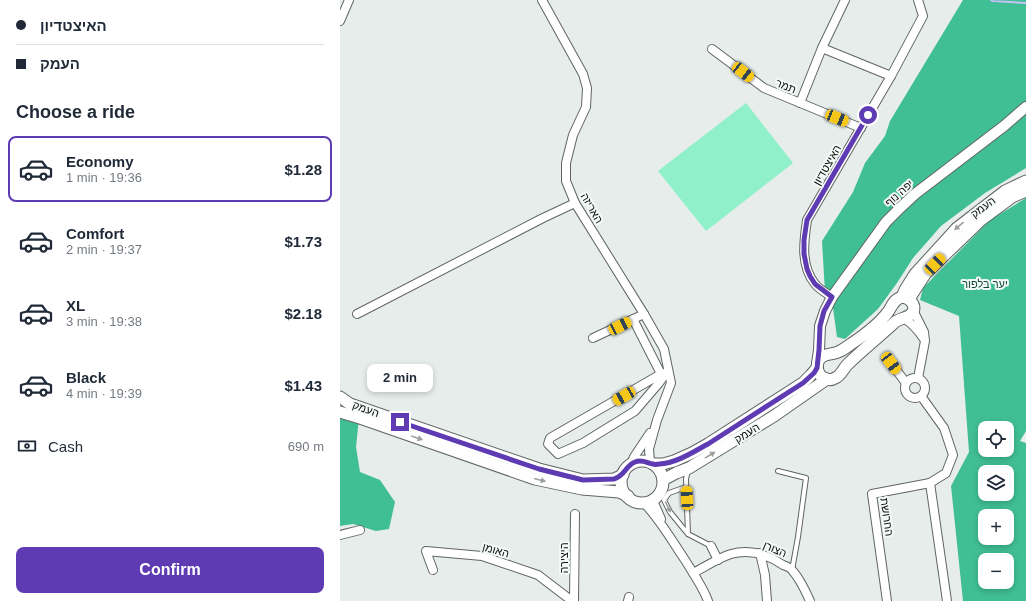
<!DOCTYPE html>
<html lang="en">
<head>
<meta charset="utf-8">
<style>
	body { margin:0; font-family:Helvetica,Heebo,sans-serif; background:#f2f2f3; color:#1f2937; height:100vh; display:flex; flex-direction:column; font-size:15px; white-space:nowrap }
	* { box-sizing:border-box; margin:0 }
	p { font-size:13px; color:#747a83 }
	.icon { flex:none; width:22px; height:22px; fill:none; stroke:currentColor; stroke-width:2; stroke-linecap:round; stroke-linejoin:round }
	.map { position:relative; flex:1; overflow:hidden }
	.sheet { display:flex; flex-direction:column; background:#fff; width:340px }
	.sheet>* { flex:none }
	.banner { display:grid; align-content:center; height:88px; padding:0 16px; background:#fff }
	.fabs { position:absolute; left:638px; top:421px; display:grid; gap:8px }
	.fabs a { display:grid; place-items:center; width:36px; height:36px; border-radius:8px; background:#fff; box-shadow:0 2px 6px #0003; font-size:20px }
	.end { position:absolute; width:18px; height:18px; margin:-9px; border:5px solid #5e3bb3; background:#fff; box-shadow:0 0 0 2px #fff }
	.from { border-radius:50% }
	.bubble { position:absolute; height:28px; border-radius:8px; background:#fff; box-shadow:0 2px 6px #0003; font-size:13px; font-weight:800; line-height:28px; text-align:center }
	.car { position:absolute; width:12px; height:24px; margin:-12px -6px; border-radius:5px; box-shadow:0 0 3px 1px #0007; background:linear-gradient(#f5c518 24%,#345 0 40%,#f5c518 0 76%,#345 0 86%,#f5c518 0) }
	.banner b { display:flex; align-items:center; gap:14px; height:38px; font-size:15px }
	.banner b+b { border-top:1px solid #e0e1e3 }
	.banner i { width:10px; height:10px; background:#1f2937 }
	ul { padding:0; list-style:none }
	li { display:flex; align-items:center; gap:12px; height:66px; margin:0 8px 6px; padding:0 8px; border:2px solid transparent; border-radius:8px }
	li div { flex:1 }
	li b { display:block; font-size:15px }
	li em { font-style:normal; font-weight:800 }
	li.selected { border-color:#5e3bb3 }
	li>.icon { width:36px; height:36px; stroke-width:1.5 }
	h2 { padding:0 16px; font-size:18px; line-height:48px }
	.pay { display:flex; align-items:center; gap:10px; height:44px; padding:0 16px; font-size:15px }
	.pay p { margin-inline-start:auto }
	.cta { display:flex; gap:8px; margin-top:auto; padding:8px 16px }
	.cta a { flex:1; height:46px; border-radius:8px; background:#5e3bb3; color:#fff; font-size:16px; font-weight:800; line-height:46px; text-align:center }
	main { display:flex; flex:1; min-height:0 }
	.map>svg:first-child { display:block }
</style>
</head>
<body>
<main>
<section class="sheet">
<div class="banner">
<b><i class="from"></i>האיצטדיון</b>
<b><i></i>העמק</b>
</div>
<h2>Choose a ride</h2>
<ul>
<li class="selected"><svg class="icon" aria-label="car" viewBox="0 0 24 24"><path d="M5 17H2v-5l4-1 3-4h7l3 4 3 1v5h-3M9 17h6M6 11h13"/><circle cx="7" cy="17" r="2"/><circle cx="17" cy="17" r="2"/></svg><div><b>Economy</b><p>1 min · 19:36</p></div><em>$1.28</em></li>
<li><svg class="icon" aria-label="car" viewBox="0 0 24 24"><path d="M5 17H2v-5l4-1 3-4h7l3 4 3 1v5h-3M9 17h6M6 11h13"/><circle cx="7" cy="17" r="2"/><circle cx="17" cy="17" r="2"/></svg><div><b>Comfort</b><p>2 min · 19:37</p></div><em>$1.73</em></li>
<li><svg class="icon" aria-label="car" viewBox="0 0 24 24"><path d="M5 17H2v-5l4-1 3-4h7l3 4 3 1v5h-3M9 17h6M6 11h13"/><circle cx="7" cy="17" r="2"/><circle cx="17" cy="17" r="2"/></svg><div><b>XL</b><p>3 min · 19:38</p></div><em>$2.18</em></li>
<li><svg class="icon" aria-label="car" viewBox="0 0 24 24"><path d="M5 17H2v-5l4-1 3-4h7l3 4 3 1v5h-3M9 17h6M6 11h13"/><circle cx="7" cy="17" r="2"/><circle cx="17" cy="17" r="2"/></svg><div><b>Black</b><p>4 min · 19:39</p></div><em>$1.43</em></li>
</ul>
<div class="pay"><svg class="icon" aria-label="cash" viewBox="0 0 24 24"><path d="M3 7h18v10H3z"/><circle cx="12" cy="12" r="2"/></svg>Cash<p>690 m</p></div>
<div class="cta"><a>Confirm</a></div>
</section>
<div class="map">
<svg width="686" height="601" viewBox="0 0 686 601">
	<rect width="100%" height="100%" fill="#e6edea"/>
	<polygon fill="#8ff0ca" points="406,103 453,163 366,231 318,171"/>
	<g fill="#40bf94" fill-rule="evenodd">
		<polygon points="623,0 686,0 686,168 645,193 601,226 573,258 557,283 538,309 505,339 497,337 493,308 485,292 482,241 513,192 525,163 545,136 550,121"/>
		<path d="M686,198V431L680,441L686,443V601H623L611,486L629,452L619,316L580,300L583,288L650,220ZM645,428H667V450H645ZM645,472H667V494H645ZM645,516H667V538H645ZM645,560H667V582H645Z"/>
		<polygon points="0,406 19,418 16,447 20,472 40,480 55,502 49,529 36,531 13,524 0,526"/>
	</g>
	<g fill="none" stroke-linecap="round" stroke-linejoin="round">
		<polyline stroke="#c7bff6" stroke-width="2" points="651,0 653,1 686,3"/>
		<defs>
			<g id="service">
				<polyline points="348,470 346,479 348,534 371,546"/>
				<polyline points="438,471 466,478 458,537 452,570"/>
				<polyline points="346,487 329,493 324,500 330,512 348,534"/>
			</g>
			<g id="minor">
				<polyline points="202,0 243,74 247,88 246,107 233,135 226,163 226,181 235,203 304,314 324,349 331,383 317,420 309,449 310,462"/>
				<polyline points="0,21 9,0"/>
				<polyline points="482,48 551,76"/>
				<polyline points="372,49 424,88 521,128"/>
				<polyline points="460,103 482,48 505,0"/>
				<path d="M492,297C486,293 479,289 475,284C460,265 464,241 467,220L551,76L583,16L578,0"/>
				<polyline points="573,310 584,332 585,341 578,378"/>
				<polyline points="17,314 203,218 235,203"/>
				<path d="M563,318C572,323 578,330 584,339"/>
				<polyline points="293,319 321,374 210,438 208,444 218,454 243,443 295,411 319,383 328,370"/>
				<polyline points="253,338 304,314"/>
				<polyline points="551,363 566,383"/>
				<circle cx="575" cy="388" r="10"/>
				<polyline points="291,464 294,457 310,433"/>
				<polyline points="590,483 607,601"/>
				<polyline points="313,499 314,503 321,519"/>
				<path d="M303,502C320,519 332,541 345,560C353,573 363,587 368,601"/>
				<polyline points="0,535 20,530"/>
				<polyline points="371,546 378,560"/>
				<polyline points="420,553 425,575 427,601"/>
				<polyline points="93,570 86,551 142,556 198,575 232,601"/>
				<path d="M353,573C365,567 378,558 391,554C410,549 427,554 443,565C446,566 449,567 451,569C458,576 466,592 470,601"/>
				<polyline points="234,601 235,514"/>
				<polyline points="288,601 289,597"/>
				<polyline points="547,601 532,494 590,483 606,473 613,455 604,428 581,396"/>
			</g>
			<polyline id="tertiary" points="477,364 479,350 480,326 485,311 492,297 546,222 561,207 575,194 664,126 686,107"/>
			<g id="secondary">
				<path d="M562,297C571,298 579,308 570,315C566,318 559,319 555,322C539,337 522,350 507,365C503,369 501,376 495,378C489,382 480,378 478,371C477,368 477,365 478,362C481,353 491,355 498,352C503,350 507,347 511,344C523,336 539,324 548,312C552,306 554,299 562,297Z"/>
				<polyline points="562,297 565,290 575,274 617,228 665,191 686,181"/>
				<polyline points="569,299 586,273 641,220 672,197 686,191"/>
				<polyline points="0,397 10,404 199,469 243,480 274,479 283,475"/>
				<polyline points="0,412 20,418 195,479 242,489 279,492 288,496"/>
				<circle cx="302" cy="482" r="21"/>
				<polyline points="313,464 323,464 334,461 352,453 368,444 463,383 470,376 477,368"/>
				<polyline points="323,480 336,473 349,468 393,441 434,416 487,379"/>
			</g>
		</defs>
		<use href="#service" stroke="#606563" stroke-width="6"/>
		<use href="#minor" stroke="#606563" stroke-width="10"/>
		<use href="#tertiary" stroke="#606563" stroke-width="12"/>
		<use href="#secondary" stroke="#606563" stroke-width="13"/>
		<use href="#service" stroke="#fff" stroke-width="4"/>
		<use href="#minor" stroke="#fff" stroke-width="8"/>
		<use href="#tertiary" stroke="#fff" stroke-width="10"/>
		<use href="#secondary" stroke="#fff" stroke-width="11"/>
	</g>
	<defs><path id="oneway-solid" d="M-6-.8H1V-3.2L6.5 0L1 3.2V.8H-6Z"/></defs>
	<g fill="#9e9f9f">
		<use href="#oneway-solid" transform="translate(619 226) rotate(140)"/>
		<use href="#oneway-solid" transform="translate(77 438) rotate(19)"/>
		<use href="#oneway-solid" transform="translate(370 455) rotate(-31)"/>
		<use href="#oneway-solid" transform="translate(200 480) rotate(14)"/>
		<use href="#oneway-solid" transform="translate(328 507) rotate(64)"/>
	</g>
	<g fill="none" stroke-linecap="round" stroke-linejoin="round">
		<path stroke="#5e3bb3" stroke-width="5" d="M60,422L199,469L243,480L274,479C285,476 285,466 295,462C302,459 307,463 313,464C315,465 317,464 319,464C337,463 353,452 368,444L463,383L474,373L477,368L479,350L480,326L484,311L492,297L475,284L470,276L467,269L464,254V240L467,220L528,115"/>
	</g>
	<g text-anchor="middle" stroke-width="4" stroke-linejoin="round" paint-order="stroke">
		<g font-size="11" fill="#0d0f0e" stroke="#f3faf7">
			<text transform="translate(446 86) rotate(22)" y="4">תמר</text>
			<text transform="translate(487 165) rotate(-60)" y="4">האיצטדיון</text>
			<text transform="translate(559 193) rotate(-42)" y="4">יפה נוף</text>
			<text transform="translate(643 207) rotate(-37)" y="4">העמק</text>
			<text transform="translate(252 208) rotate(60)" y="4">האריזה</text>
			<text transform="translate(26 409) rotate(20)" y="4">העמק</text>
			<text transform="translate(407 433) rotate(-32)" y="4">העמק</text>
			<text transform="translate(547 517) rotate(82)" y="4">החרושת</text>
			<text transform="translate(435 549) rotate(23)" y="4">הצורן</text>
			<text transform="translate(156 550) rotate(16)" y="4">האומן</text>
			<text transform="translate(224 558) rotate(-90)" y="4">היצירה</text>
		</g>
		<g font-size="11" fill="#124735" stroke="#f3faf7">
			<text x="645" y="288">יער בלפור</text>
		</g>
	</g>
</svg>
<div class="fabs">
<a><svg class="icon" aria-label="locate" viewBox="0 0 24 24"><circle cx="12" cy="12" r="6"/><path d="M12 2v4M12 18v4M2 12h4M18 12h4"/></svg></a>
<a><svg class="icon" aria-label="layers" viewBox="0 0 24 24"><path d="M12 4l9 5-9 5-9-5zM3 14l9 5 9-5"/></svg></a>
<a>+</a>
<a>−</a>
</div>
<i class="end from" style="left:528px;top:115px"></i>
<i class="end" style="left:60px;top:422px"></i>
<div class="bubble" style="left:27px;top:364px;width:66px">2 min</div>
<i class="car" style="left:403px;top:72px;rotate:128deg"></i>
<i class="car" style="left:497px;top:118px;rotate:112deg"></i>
<i class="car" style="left:595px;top:264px;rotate:45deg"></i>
<i class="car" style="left:280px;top:326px;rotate:64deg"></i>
<i class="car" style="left:551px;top:363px;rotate:143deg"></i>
<i class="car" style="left:284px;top:396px;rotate:240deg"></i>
<i class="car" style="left:347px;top:498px;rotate:357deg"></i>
</div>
</main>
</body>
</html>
